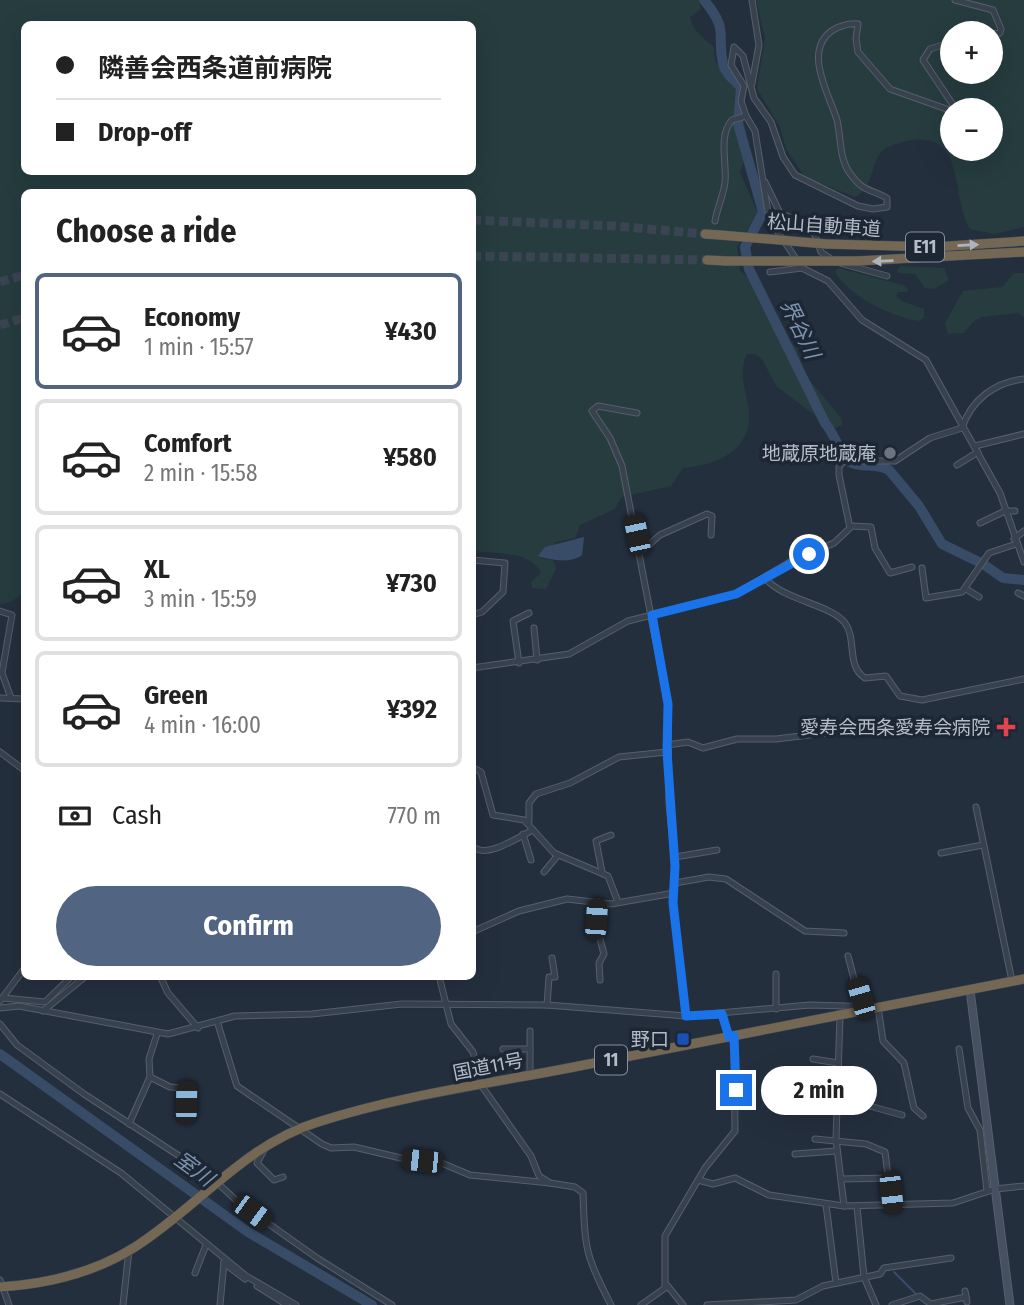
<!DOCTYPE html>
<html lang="en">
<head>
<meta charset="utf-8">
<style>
	body { margin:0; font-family:"Fira Sans Condensed","Noto Sans JP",sans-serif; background:#f2f2f2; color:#222; height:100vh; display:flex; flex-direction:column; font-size:26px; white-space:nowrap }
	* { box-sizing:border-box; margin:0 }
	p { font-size:23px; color:#767676 }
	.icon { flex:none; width:38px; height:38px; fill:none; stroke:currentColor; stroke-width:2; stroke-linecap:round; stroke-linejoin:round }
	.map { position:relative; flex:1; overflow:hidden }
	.panel { position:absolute; left:21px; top:189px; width:455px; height:791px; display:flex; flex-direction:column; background:#fff; border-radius:10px; box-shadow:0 7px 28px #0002 }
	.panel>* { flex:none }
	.hud { position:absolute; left:21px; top:21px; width:455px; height:154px; border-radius:10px; box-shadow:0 7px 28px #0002; display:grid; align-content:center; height:154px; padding:0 35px; background:#fff }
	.controls { position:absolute; left:940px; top:21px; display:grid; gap:14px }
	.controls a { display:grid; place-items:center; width:63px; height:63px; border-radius:50%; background:#fff; box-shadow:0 7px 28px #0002; font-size:35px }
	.end { position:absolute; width:32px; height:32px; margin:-16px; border:9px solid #1a73e8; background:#fff; box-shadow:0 0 0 4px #fff }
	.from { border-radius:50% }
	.bubble { position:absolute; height:49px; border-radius:24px; background:#fff; box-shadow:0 7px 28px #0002; font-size:23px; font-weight:700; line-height:49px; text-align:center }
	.car { position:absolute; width:21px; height:42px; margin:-21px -10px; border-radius:9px; box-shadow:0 0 5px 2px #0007; background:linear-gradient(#222 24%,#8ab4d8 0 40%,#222 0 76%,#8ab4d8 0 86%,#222 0) }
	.hud b { display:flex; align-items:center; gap:24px; height:66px; font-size:26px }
	.hud b+b { border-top:2px solid #e0e0e0 }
	.hud i { width:18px; height:18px; background:#222 }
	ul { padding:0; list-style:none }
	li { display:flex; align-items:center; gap:21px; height:116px; margin:0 14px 10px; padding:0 21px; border:4px solid #e0e0e0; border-radius:10px }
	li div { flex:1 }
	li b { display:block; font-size:26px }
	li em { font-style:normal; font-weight:700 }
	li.on { border-color:#516482 }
	li>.icon { width:63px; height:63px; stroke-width:1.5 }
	h2 { padding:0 35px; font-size:32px; line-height:84px }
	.pay { display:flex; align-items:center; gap:18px; height:77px; padding:0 35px; font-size:26px }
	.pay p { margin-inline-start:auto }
	.primary-button { display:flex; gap:14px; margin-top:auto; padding:14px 35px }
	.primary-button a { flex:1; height:80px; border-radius:42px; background:#516482; color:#fff; font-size:28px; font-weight:700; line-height:80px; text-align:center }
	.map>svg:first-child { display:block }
</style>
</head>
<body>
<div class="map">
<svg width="1024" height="1305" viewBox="0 0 1024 1305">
	<rect width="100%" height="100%" fill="#242f3e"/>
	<g fill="#263c3f" fill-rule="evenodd">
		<path d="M0,0H699L701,9L690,17C694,33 703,37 714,47L715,60L721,71L736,87L749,146L740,173L758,213L737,246L740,271L753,281L776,331L796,346L806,376L841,418L842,425L833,429L776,386L762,359L754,354H747C736,375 750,398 749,420C747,454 711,466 683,468L671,486L621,497L615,509L580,525L575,538L556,542L540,558L553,560L556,569L546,589L532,588L531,582L541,573C528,548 494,556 473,550L472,192H24V593L11,602L0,604ZM24,24H472V172H24Z"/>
		<path d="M756,0H1024V227L995,234L970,229C950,196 967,129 907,141C898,143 883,147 879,155C871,168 871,190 855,197L805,177L786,149L780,127L757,89L765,38ZM952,33H990V72H952ZM952,110H990V149H952Z"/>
		<polygon points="901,266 944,268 949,280 934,289 925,288 915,274 898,273 897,270"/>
		<path d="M838,268L903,285L908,289L907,292H898L896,296L902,301L924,309V318L918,321C888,315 852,298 835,272Z"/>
		<polygon points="1014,273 1024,273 1024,317 1018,313 982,317 974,321 964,333 948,334 945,323 963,291 1002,287"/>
	</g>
	<path fill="#394c67" d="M584,537L582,555C570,564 551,560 538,556L545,547Z"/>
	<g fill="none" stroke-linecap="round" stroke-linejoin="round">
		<polyline stroke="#394c67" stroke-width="2" points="894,1272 918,1296"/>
		<g stroke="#394c67" stroke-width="10">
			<path d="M704,0C730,32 716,32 723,64C725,73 735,81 741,87L738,124L763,212L745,247L749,269L825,423C834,433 841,456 850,462C861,468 877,463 889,470L919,506L942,544L983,564L1003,578L1024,580"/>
			<polyline points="0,1054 248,1232 372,1305"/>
		</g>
		<g stroke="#3a4453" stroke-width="9" stroke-dasharray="9 4.5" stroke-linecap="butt">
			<polyline points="472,220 615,226 705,234"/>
			<polyline points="472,256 707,260"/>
			<polyline points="0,282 24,275"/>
			<polyline points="0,325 24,318"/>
		</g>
		<defs>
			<g id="street">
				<polyline points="955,0 993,10 1001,29 1000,33 990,35"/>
				<polyline points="952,42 930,49 923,60 953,105 953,110"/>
				<polyline points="752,83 759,45 752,0"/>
				<path d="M746,116L741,101L744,86L731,65L734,47L743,56L754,98L771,122L783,157L795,175L858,206L873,209L887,207V198C868,188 863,192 849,172C839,157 841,136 837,120C829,94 802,50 833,30C840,26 849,23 858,24L856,39L858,52L890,89L952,111"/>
				<polyline points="765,182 780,213 812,227 821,252 831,259"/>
				<path d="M715,221C717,208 724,194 725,182C727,162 718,136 732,120L746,116L755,131L768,212L778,232L802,268L828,281L862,320L926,360L1000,493L1024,562"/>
				<polyline points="840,263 887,276"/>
				<polyline points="770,272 802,268"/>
				<polyline points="637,413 598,406 592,411 610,438 622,466 668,704 669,803 675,866 673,903 686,1016"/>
				<polyline points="975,446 1024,434"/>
				<polyline points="957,465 978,452"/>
				<polyline points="980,523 1005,511 1015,511"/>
				<polyline points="851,526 871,527 875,548 890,573 912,567"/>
				<polyline points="1014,539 1024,531"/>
				<polyline points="641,552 660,535 707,514 712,516 711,535"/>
				<polyline points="472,560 505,563 503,592 482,612 472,615"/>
				<polyline points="922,568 926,598 962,592 989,553 1016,544"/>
				<path d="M765,578C784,601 831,604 845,623C857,639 846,666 865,678L886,676L900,696L922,700L1024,679"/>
				<polyline points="966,589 979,597"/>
				<polyline points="1018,593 1024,596"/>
				<polyline points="0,611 12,615 2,673 11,698"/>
				<polyline points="534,628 537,660"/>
				<polyline points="519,663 513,621 529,613"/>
				<path d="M472,668L569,654L628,621L736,594L790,562L834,543L850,528L839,475V467L844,461H895L930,438L962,428C971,400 995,382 1024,379"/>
				<polyline points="0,698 24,699"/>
				<polyline points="667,745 688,742 703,748 737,739 776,739 850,730"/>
				<polyline points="0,752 24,770"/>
				<polyline points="472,767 481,772 493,815 524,820 554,853 608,876 618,902"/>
				<polyline points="976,807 1012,981"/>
				<polyline points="529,822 529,803 536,794 570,783 619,757 667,752"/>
				<polyline points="523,834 531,860"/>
				<path d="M472,846C486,860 518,837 533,830"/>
				<polyline points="941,853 983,845"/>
				<polyline points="675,857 717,850"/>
				<polyline points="544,872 558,855"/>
				<polyline points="602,872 596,841 611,835"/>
				<polyline points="675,883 709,877 726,879 805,931 844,933"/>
				<polyline points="598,902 596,924 604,954 599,963 600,980"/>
				<polyline points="472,932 519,911 567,899 611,904 674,893"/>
				<polyline points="848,956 861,1005"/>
				<polyline points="776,974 776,1009"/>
				<polyline points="160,976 168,993 198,1028"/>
				<path d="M439,976L451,1024L473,1052L481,1085L531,1156L539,1176L550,1183L575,1187L583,1193C585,1249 585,1255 611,1305"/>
				<polyline points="3,998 45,1002 72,976"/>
				<polyline points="0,1001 24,969"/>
				<polyline points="547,1005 549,977 555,977 552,958"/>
				<polyline points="0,1008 19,1006 168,1034 235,1016 312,1014 402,1004 547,1005 686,1016 810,1005 878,1007 883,1041 904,1063 914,1108 923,1116"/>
				<polyline points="43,1011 86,976"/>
				<polyline points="722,1014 729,1037"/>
				<polyline points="840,1015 836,1139 844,1206"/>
				<polyline points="217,1021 237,1086 322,1144 331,1148 354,1147 405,1159 439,1162 470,1175 550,1183"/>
				<polyline points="0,1024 17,1045 84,1094 210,1176 238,1202 317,1258 392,1305"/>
				<polyline points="530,1031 530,1076"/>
				<polyline points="157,1034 149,1059 150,1077 170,1087 186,1088 186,1102"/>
				<polyline points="503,1049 530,1049"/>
				<polyline points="959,1049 968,1108 980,1130 987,1191"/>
				<polyline points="813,1059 838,1063"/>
				<polyline points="822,1080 838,1081"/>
				<polyline points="0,1094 121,1173 246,1276 296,1305"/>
				<polyline points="837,1097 902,1115"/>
				<polyline points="129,1124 150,1077"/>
				<polyline points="815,1139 866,1144 885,1152 892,1207"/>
				<polyline points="263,1152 257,1163 274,1180 283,1177"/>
				<polyline points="795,1154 837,1151"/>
				<polyline points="841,1179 889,1178"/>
				<polyline points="698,1180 713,1184 735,1178 769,1195 844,1206 953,1203 995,1189 1024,1186"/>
				<polyline points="826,1205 836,1283"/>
				<polyline points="857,1207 864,1277 876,1305"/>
				<polyline points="224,1263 245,1279"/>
				<polyline points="195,1273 206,1245"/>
				<polyline points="0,1280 9,1305"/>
				<polyline points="666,1284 683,1305"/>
				<polyline points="257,1286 287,1305"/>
				<polyline points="965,1291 967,1302"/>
				<polyline points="931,1304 966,1297"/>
				<polyline points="123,1305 129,1250"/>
				<polyline points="220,1305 224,1262"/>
				<polyline points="641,1305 665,1288 665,1236 705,1168 735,1131 734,1036"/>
				<polyline points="707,1305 796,1300 823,1286 880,1274 884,1268 951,1258"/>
				<polyline points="892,1305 920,1296 932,1305"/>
			</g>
			<polyline id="secondary" points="970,990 1010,1305"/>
			<g id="highway">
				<polyline points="705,234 720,235"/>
				<polyline points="826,244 934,247 1024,241"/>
				<polyline points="707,260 726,261"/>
				<polyline points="857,261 1024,252"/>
				<path d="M0,1287C47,1284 94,1273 135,1247C198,1207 244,1145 318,1122C402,1095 493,1083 579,1066C728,1037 876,1008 1024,979"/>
			</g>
		</defs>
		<use href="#street" stroke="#565f6c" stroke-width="7"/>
		<use href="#secondary" stroke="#565f6c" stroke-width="9"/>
		<use href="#highway" stroke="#434c59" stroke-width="10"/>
		<use href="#street" stroke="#38414e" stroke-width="5"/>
		<use href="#secondary" stroke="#465061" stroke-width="7"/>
		<use href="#highway" stroke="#746855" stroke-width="9"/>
		<defs>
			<g id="highway-bridge">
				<polyline points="720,235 826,244"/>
				<polyline points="726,261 857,261"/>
			</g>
		</defs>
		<use href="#highway-bridge" stroke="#434c59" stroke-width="10" stroke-linecap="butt"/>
		<use href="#highway-bridge" stroke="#746855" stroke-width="9"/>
	</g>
	<defs><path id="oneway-solid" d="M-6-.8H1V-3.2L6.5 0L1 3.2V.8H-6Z" transform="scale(1.75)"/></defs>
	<g fill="#aeb4bd">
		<use href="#oneway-solid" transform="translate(968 245) rotate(-3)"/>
		<use href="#oneway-solid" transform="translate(883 261) rotate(178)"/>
	</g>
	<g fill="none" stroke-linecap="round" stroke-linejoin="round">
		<polyline stroke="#1a73e8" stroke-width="9" points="736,1090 734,1036 729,1037 722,1014 686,1016 673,903 675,866 667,752 668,704 652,615 736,594 809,554"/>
	</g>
	<circle fill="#6b7280" stroke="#1d2633" stroke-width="2.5" cx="890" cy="453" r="7"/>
	<path fill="#e0444e" stroke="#1d2633" stroke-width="2.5" d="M1002.5 716.5h7v7h7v7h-7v7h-7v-7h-7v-7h7z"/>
	<rect fill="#1a4fb4" stroke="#1d2633" stroke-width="2.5" x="676" y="1032" width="14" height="14" rx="3.5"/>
	<g text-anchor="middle" stroke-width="7" stroke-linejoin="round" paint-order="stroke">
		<g fill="#1d2633" stroke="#878f9c" stroke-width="2">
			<rect x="906" y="232.5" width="38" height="29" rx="5"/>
			<rect x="595" y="1045.5" width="32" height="29" rx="5"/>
		</g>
		<g font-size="18" font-weight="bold" fill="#b4bcc9">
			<text x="925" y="253">E11</text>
			<text x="611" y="1066">11</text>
		</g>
		<g font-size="19" fill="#b4bcc9" stroke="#1d2633">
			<text transform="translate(824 225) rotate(4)" y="7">松山自動車道</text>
			<text transform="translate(488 1066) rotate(-11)" y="7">国道11号</text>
		</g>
		<g font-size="19" fill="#b4bcc9" stroke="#1d2633" text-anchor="end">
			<text x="876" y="460">地蔵原地蔵庵</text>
			<text x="990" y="734">愛寿会西条愛寿会病院</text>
			<text x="669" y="1046">野口</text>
		</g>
		<g font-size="21" font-style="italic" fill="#7c92b1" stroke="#1d2633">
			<text transform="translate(800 329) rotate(64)" y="7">界谷川</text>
			<text transform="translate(194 1169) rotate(36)" y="7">室川</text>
		</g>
	</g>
</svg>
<div class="controls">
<a>+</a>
<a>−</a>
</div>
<i class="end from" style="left:809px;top:554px"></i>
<i class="end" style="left:736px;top:1090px"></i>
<div class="bubble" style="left:761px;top:1066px;width:116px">2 min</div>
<i class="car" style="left:637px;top:535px;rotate:348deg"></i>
<i class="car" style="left:596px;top:919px;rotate:4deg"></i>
<i class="car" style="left:861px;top:998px;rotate:344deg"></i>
<i class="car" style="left:186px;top:1102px;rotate:1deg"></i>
<i class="car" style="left:422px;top:1161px;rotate:276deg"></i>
<i class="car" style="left:891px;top:1192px;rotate:174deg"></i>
<i class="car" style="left:252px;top:1212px;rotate:126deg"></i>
<div class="hud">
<b><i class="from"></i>隣善会西条道前病院</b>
<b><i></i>Drop-off</b>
</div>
<section class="panel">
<h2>Choose a ride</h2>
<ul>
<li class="on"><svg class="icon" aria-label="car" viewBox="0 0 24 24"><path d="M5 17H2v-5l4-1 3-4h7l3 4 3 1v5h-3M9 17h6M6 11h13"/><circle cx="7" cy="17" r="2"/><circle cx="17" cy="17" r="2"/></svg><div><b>Economy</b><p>1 min · 15:57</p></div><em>¥430</em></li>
<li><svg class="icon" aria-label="car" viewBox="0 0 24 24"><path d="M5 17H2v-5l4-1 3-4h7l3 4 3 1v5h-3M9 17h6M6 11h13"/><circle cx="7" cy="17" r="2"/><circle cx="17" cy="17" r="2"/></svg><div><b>Comfort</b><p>2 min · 15:58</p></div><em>¥580</em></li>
<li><svg class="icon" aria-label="car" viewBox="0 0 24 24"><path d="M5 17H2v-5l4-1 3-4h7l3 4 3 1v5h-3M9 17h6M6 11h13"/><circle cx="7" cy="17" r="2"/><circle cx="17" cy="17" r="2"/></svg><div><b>XL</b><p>3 min · 15:59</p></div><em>¥730</em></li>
<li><svg class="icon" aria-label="car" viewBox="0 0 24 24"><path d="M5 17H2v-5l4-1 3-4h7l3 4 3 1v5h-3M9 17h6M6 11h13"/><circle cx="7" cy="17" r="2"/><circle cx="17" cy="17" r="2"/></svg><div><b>Green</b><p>4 min · 16:00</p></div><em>¥392</em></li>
</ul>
<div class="pay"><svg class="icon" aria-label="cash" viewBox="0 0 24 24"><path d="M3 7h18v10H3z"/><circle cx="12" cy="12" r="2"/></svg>Cash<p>770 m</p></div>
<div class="primary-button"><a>Confirm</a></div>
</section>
</div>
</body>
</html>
